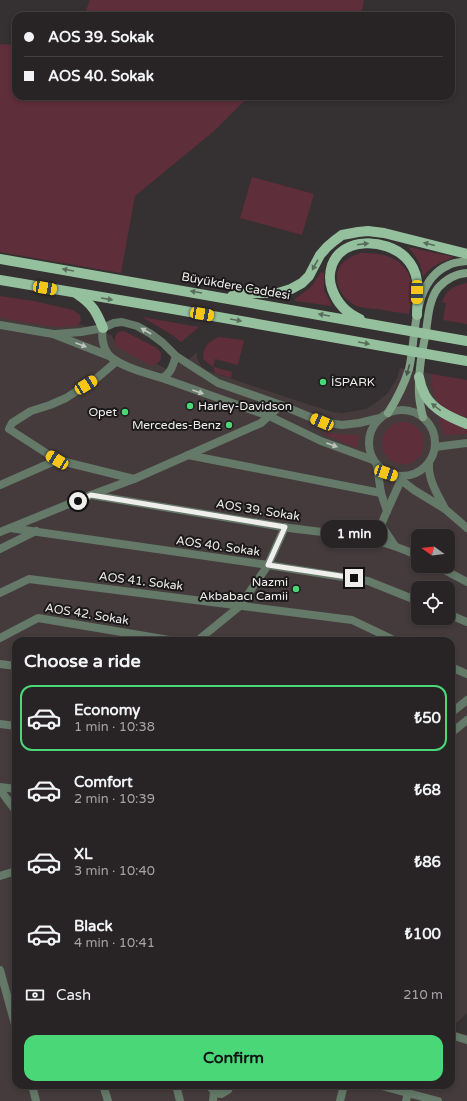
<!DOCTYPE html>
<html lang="en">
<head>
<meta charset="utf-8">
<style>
	body { margin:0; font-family:"Varela Round",sans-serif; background:#343032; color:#f1f3f6; height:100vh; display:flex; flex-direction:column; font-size:15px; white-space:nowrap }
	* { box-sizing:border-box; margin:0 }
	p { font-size:13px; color:#a5a4a7 }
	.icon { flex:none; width:22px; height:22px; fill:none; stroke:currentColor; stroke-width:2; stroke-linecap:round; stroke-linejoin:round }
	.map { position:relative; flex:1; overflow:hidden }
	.panel { position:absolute; left:12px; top:637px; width:443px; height:452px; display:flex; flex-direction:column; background:#282425; border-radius:12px; box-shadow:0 2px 6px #0003,0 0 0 1px #444142 }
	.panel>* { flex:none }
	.banner { position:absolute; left:12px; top:12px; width:443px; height:88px; border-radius:12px; box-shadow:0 2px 6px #0003,0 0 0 1px #444142; display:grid; align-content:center; height:88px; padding:0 12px; background:#282425 }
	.needle { width:26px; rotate:285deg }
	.controls { position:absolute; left:411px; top:529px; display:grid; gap:8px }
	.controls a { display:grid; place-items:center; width:44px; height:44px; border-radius:8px; background:#282425; box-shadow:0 2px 6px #0003,0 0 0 1px #444142; font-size:20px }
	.end { position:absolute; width:18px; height:18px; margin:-9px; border:5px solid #f0eded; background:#111; box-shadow:0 0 0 2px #111 }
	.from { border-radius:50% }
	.bubble { position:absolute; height:28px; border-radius:12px; background:#282425; box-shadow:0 2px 6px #0003,0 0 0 1px #444142; font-size:13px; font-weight:700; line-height:28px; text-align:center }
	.car { position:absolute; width:12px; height:24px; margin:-12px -6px; border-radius:5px; box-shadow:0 0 3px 1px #0007; background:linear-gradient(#f5c518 24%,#345 0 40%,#f5c518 0 76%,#345 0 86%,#f5c518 0) }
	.banner b { display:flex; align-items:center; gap:14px; height:38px; font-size:15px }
	.banner b+b { border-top:1px solid #444142 }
	.banner i { width:10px; height:10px; background:#f1f3f6 }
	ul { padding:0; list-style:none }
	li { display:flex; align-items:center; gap:12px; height:66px; margin:0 8px 6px; padding:0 4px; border:2px solid transparent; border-radius:12px }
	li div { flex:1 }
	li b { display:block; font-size:15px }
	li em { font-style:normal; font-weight:700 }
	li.selected { border-color:#4ad778 }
	li>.icon { width:36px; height:36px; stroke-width:1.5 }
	h2 { padding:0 12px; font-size:18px; line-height:48px }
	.pay { display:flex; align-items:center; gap:10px; height:44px; padding:0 12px; font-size:15px }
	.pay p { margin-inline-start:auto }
	.cta { display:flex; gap:8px; margin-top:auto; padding:8px 12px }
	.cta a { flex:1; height:46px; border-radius:12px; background:#4ad778; color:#111; font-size:16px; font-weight:700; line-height:46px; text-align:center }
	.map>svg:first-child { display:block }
</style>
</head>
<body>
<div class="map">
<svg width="467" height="1101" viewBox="0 0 467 1101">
	<rect width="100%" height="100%" fill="#353031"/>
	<path fill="#453b3d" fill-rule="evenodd" d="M0,315L58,325L79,324L111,335L117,345L173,372L178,364L181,363L183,365L197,352V358L201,366L208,371L307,404L333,412L343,413L366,409L377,402L388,393L397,378L400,368L432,374L433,391L458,415L467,417V1013L451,1028V641H16V1085H451V1030L467,1035V1101H0ZM418,536H448V566H418ZM418,588H448V618H418Z"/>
	<g fill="#5f2e3b">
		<polygon points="90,0 364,0 361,16 84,16"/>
		<polygon points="0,44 16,45 16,96 249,96 214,131 135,196 121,273 0,252"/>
		<polygon points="252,177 314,194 302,235 240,218"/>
		<path d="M408,247L454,257C440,263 433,264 423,277C421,263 417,258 408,247Z"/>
		<path d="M360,253C383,252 408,258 412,286C413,295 410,305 409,314C399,313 389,311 378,309C372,309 366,308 360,307C346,303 337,290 337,276C338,263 349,257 360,253Z"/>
		<polygon points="321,272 324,273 324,290 332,306 295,301 295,299 311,287"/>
		<path d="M467,283V324L443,320L446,303L442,302C446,290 455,285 467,283Z"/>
		<polygon points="0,296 34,301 73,310 80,315 81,321 77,326 55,327 0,318"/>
		<polygon points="142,317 199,327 181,342 172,335"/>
		<path d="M124,331L157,348L161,353V359L158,363L150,365L117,347C114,341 114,337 118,332Z"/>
		<path d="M219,337L244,340L238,365L215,359L213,367L233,372L232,373L231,378L215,373L213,367L203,359C204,345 207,343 219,337Z"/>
		<path d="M432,374L467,380V417C440,410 431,403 432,374Z"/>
		<polygon points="439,417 467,429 467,434 444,435"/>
		<circle cx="403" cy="443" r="21"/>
		<polygon points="321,433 359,435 357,448"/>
	</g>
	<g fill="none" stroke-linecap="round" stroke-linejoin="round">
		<g stroke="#647968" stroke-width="8">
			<polyline points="0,325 53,334 109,356"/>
			<polyline points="56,334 81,332 103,328"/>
			<path d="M176,356C173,365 171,374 162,378C148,374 117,366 108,354C103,347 101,336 103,328L114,323L122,322L137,326L151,334L163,343L176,356L218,383L281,405L322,422L342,425L359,423L380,418"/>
			<polyline points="117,361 97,378 66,398 50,405 31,411 12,423 9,429 57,460 134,479"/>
			<polyline points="162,378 269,416 321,441 373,460"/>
			<circle cx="402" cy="443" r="33"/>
			<polyline points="435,447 467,443"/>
			<polyline points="188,455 381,493"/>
			<path d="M429,464C428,480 438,495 445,509"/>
			<polyline points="377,466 381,493 387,511"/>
			<polyline points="397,477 414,490 445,509 467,528"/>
			<polyline points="0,485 57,460"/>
			<path d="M91,495C155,506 219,516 283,527C329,534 375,534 418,556"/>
			<polyline points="381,525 395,546"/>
			<polyline points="10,528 268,565 368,581 418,601"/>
			<polyline points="0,532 91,495 134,479 261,423 281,405"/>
			<polyline points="357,536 381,525 387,511 401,480"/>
			<polyline points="0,549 36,531"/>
			<polyline points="437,566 467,582"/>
			<polyline points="0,593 29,579 352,620 396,641"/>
			<polyline points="448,614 467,622"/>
			<polyline points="0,638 38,618 175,641"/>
			<polyline points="197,641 240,606 268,565 285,527"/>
			<polyline points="0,664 16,666"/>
			<polyline points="451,667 467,674"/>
			<polyline points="451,713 467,700"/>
			<polyline points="0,724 16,726"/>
			<polyline points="451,733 467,720"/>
			<polyline points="0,787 16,789"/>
			<polyline points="0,790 16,811"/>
			<polyline points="0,876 16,871"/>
			<polyline points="0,970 16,1028"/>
			<polyline points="451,1035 467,1040"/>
			<polyline points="32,1085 36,1101"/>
			<polyline points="103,1085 108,1101"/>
			<polyline points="176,1085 180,1101"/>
			<path d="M210,1085C212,1091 215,1093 221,1094L228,1090L231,1085"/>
			<polyline points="378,1085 438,1101"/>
			<polyline points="213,1101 214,1092"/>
			<polyline points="340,1101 344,1085"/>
			<polyline points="406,1101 408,1093"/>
		</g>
		<g stroke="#80a186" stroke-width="8">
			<path d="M388,413C397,399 404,385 409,369C417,335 411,281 449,265C455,262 461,262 467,261"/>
			<path d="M423,417C421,409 419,401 419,393C418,372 422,352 426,332C428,317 429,300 438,288C446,279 455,274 467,273"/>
		</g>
		<g stroke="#95c09d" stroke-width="10">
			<polyline points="0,259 467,341"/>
			<polyline points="0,280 173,309 467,361"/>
			<path d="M77,294C93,305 96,311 103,328"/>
			<polyline points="232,296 249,293 278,293 291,289 302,283 309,276 320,255 327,247 334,241 342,235 358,232 368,231 384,233 467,254"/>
			<path d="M360,319C346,313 337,303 332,289C329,280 329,274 332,265C343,236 386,239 405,257C411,263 416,272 417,281C419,292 417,304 417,315"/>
			<path d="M419,377C420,383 422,389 425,395C433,410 452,418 467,424"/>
		</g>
	</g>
	<defs><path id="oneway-solid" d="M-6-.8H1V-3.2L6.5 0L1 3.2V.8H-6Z"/></defs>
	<g fill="#586c5b">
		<use href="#oneway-solid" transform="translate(363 244) rotate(-7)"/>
		<use href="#oneway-solid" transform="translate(429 244) rotate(-166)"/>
		<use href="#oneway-solid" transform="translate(315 265) rotate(119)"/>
		<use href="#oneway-solid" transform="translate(68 270) rotate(-170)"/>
		<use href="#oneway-solid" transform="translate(196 292) rotate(-170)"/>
		<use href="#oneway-solid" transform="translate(107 299) rotate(9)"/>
		<use href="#oneway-solid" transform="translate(324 315) rotate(-170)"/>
		<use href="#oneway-solid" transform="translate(236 320) rotate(10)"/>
		<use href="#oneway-solid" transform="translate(364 343) rotate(10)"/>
		<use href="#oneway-solid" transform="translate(436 407) rotate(-142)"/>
	</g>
	<g fill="#bfc4be">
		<use href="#oneway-solid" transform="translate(146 331) rotate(-150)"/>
		<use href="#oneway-solid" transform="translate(81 345) rotate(21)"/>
		<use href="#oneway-solid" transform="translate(198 392) rotate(19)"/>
		<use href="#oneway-solid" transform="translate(332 445) rotate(20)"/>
	</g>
	<use fill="#48564a" href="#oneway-solid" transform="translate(408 370) rotate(105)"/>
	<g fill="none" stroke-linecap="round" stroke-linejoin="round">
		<polyline stroke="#f0eded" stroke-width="5" points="78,501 91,495 285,527 268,565 354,578"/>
	</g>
	<g fill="#4ad778" stroke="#1b1919" stroke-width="1.5">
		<circle cx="323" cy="382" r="4"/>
		<circle cx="190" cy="406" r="4"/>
		<circle cx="125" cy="412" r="4"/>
		<circle cx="229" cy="425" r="4"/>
		<circle cx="296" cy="589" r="4"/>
	</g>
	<g text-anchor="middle" stroke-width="4" stroke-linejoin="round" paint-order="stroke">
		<g font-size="12" fill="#f0eded" stroke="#1b1919">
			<text transform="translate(236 286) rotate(10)" y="4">Büyükdere Caddesi</text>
			<text transform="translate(258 510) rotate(9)" y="4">AOS 39. Sokak</text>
			<text transform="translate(218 546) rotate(8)" y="4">AOS 40. Sokak</text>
			<text transform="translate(141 581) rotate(7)" y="4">AOS 41. Sokak</text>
			<text transform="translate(87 614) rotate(9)" y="4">AOS 42. Sokak</text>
		</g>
		<g font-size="12" fill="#f0eded" stroke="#1b1919" text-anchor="end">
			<text x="331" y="386" text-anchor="start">İSPARK</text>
			<text x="198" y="410" text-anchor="start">Harley-Davidson</text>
			<text x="117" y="416">Opet</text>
			<text x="221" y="429">Mercedes-Benz</text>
			<text x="288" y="586">Nazmi<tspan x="288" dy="14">Akbabacı Camii</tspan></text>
		</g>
	</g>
</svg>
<div class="controls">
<a><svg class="needle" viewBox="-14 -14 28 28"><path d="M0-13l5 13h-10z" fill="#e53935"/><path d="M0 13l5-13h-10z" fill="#a5a4a7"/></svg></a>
<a><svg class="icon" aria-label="locate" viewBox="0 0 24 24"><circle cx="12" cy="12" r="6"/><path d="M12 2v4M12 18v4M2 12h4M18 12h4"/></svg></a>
</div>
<i class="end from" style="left:78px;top:501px"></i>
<i class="end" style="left:354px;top:578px"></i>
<div class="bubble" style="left:321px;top:520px;width:66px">1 min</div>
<i class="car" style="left:45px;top:288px;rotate:100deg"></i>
<i class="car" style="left:417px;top:292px;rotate:181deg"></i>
<i class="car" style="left:202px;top:314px;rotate:100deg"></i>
<i class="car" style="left:86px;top:385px;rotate:58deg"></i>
<i class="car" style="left:322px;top:422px;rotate:293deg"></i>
<i class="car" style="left:57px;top:460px;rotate:302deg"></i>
<i class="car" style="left:386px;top:473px;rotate:109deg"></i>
<div class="banner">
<b><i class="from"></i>AOS 39. Sokak</b>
<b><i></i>AOS 40. Sokak</b>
</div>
<section class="panel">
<h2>Choose a ride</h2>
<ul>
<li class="selected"><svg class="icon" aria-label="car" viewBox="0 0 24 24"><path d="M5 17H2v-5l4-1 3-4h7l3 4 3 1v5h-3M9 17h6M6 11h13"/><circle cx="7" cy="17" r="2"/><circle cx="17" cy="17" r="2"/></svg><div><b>Economy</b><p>1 min · 10:38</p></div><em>₺50</em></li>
<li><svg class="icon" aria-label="car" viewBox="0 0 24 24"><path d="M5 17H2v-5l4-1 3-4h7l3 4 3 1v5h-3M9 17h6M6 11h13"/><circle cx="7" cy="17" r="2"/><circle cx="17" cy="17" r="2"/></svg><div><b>Comfort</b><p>2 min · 10:39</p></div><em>₺68</em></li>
<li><svg class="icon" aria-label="car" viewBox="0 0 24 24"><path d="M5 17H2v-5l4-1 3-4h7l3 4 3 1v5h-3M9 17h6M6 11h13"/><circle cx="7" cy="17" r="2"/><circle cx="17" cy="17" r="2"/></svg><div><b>XL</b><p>3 min · 10:40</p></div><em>₺86</em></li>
<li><svg class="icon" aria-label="car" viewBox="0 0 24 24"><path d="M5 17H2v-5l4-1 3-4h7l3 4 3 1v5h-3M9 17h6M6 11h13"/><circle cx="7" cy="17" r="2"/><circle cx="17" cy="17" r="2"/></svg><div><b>Black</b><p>4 min · 10:41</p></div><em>₺100</em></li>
</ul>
<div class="pay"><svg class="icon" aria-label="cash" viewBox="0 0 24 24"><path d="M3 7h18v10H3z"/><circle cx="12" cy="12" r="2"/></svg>Cash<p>210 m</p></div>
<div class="cta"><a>Confirm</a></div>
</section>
</div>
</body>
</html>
